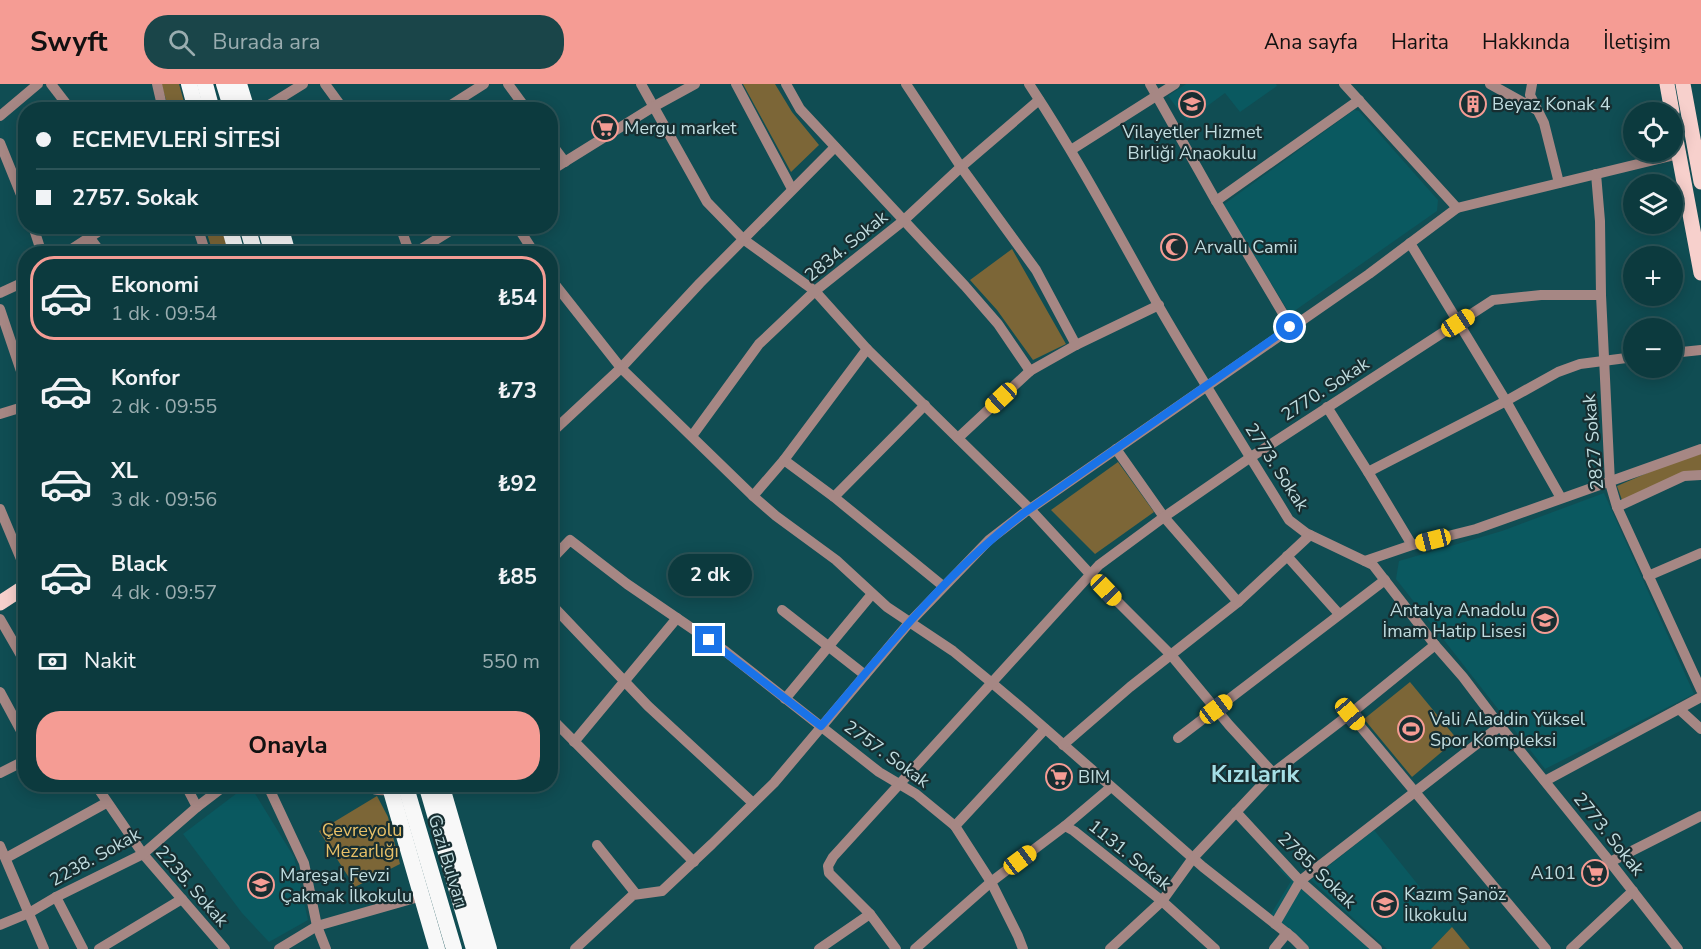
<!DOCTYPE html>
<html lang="tr">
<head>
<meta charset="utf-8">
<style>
	body { margin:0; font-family:"Nunito Sans",sans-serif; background:#1a4549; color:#f1f3f6; height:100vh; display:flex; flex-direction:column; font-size:22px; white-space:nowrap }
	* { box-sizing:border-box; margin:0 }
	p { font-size:20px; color:#9aadb0 }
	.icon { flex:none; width:33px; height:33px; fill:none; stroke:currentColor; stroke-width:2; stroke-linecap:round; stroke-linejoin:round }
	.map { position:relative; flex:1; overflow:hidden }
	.drawer { position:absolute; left:18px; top:162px; width:540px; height:546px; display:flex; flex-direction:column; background:#0c3a3e; border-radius:24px; box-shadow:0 3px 15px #0003,0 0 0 2px #2c5458 }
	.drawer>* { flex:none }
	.banner { position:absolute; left:18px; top:18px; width:540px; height:132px; border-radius:24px; box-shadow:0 3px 15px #0003,0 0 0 2px #2c5458; display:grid; align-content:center; height:132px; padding:0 18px; background:#0c3a3e }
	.fabs { position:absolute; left:1623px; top:18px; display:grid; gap:12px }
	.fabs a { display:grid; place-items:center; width:60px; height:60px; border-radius:50%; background:#0c3a3e; box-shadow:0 3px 15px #0003,0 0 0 2px #2c5458; font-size:30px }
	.end { position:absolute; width:27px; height:27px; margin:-14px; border:8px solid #1a73e8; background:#fff; box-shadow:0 0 0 3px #fff }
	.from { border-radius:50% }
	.bubble { position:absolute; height:42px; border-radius:21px; background:#0c3a3e; box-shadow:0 3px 15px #0003,0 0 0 2px #2c5458; font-size:20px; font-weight:700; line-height:42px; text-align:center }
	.car { position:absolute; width:18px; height:36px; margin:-18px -9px; border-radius:8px; box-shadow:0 0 4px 2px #0007; background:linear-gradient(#f5c518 24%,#345 0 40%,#f5c518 0 76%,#345 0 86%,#f5c518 0) }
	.banner b { display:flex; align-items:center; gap:21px; height:57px; font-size:22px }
	.banner b+b { border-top:2px solid #2c5458 }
	.banner i { width:15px; height:15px; background:#f1f3f6 }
	ul { padding:10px 0 0; list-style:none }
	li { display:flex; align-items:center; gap:18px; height:84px; margin:0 12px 9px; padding:0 6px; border:3px solid transparent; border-radius:24px }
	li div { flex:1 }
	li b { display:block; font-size:22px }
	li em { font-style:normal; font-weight:700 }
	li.on { border-color:#f59c94 }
	li>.icon { width:54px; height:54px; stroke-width:1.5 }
	.pay { display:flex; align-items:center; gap:15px; height:66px; padding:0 18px; font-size:22px }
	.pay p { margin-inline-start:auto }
	.button { display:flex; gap:12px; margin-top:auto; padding:12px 18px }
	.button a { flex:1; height:69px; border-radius:24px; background:#f59c94; color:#111; font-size:24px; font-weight:700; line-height:69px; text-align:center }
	header { display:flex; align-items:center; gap:36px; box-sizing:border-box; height:84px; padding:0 30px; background:#f59c94; color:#111 }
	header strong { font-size:28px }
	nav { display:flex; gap:33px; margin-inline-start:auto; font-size:21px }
	.search { width:420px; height:54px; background:#1a4549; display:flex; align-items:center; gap:15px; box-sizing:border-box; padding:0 21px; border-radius:24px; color:#9aadb0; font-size:22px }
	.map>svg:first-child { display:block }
</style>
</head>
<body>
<header>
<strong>Swyft</strong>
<div class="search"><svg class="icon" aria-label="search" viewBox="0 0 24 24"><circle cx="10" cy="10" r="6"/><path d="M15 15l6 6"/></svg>Burada ara</div>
<nav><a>Ana sayfa</a><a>Harita</a><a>Hakkında</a><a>İletişim</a></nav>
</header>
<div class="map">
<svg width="1701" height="865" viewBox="0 0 1701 865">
	<rect width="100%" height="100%" fill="#104d53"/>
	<g fill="#0a5960">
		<polygon points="1186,0 1276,0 1277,2 1240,28 1225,9 1187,37 1168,12"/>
		<polygon points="1354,26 1359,27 1438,116 1437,127 1290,230 1223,121"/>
		<polygon points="1604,409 1694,610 1545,685 1396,495 1399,477 1502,447"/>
		<polygon points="249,700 294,773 308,836 269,858 242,829 183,750"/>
		<polygon points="1374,746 1452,843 1431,865 1387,865 1311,796"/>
		<polygon points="1286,777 1384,865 1308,865 1271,830 1291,797 1279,785"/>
	</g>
	<g fill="#7c6637">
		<polygon points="161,0 179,0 186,25 169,25"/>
		<polygon points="743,0 775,0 792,28 819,61 791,88"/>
		<polygon points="205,143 221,143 229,169 213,169"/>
		<polygon points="1012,165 1066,260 1033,276 997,226 970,196"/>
		<polygon points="1701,368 1701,386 1622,416 1617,402 1668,380"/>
		<polygon points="1118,378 1154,428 1095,470 1051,426"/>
		<polygon points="1410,598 1457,655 1412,693 1364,635"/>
		<polygon points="377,712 388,733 400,780 355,803 319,747"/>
		<polygon points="1452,843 1470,865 1431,865"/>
	</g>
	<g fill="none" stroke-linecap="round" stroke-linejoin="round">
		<g stroke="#a68784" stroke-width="10">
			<polyline points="51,0 71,26"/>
			<polyline points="157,0 163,26"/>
			<polyline points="325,0 344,26"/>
			<polyline points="508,0 527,26"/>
			<polyline points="641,0 707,118 743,155 815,207 867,265 1030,425 1090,490 1171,571 1229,641 1273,689"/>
			<polyline points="736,0 792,105"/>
			<polyline points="786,0 800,25 965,202 998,240 1030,287"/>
			<polyline points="906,0 961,83 1036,186 1076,261"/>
			<path d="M1029,0C1076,71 1116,146 1158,221C1200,294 1245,364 1289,436L1306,449L1373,481L1435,561L1463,593L1500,642L1610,778L1678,865"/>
			<polyline points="1150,0 1216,117 1291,243"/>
			<polyline points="1344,0 1457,124"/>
			<polyline points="1490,0 1537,26"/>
			<polyline points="1532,0 1530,11 1544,39 1559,99"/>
			<polyline points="261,26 303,0"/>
			<polyline points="443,26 484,0"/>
			<polyline points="0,32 38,0"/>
			<polyline points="550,58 565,78"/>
			<polyline points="0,59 26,123"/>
			<polyline points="1071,66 1175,0"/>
			<polyline points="550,87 653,23 695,0"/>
			<polyline points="1596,90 1600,137 1601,211 1610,399 1617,423 1701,606"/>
			<polyline points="1216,117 1359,16"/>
			<polyline points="33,142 42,170"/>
			<polyline points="197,142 206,170"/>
			<polyline points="400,142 410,170"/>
			<polyline points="517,142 535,170"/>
			<polyline points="90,154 102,170"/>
			<polyline points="1410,159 1506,317 1561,414"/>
			<polyline points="64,170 107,142"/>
			<polyline points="413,170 458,142"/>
			<polyline points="550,194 621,284 753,412 776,432 836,476 887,523 953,567 992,599 1024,626 1203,783 1293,854 1304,865"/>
			<polyline points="0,209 26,197"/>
			<polyline points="0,225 26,302"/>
			<polyline points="1672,269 1701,266"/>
			<polyline points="1327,323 1368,388 1412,461"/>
			<polyline points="0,330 26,322"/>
			<polyline points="550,350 621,284 700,199 835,63"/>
			<polyline points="692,352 759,260 815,207 903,137 961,83 1039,16"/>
			<polyline points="958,354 1030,287 1076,261 1159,221"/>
			<polyline points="1116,365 1164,433 1238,518"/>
			<polyline points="784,376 834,413 943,502"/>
			<polyline points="1368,388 1506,317 1558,288 1580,280 1634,273"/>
			<polyline points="753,412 784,376 867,265"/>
			<polyline points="834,413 925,321"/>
			<polyline points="1617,423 1684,392 1701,391"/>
			<polyline points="0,425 26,487"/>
			<polyline points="1287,472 1339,530"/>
			<polyline points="550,477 570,456 627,500 725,567 879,688 916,710 955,742 991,798 1018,852 1023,865"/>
			<polyline points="1365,477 1412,461 1476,445 1701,365"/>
			<polyline points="1648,492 1701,469"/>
			<polyline points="550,519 648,622 753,719"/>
			<polyline points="782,526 865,591"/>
			<polyline points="0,535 26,580"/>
			<polyline points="0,608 26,656"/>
			<polyline points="785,615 872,510"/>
			<polyline points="1679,625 1701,645"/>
			<polyline points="1350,630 1546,865"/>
			<polyline points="550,633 694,778"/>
			<polyline points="1178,654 1385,496"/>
			<polyline points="574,658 677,534"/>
			<polyline points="1063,661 1130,603 1238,518 1310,451"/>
			<polyline points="0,689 26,676"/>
			<polyline points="1545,697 1701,613"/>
			<polyline points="95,700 143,770 225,865"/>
			<polyline points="185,700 197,723"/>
			<polyline points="267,700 304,779 317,842 326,865"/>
			<path d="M367,700C372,708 382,706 391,706"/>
			<polyline points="1236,728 1300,797 1377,865"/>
			<polyline points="955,742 1045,645"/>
			<polyline points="1065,742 1111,703"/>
			<polyline points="597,761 636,810"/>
			<polyline points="0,762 44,865"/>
			<polyline points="6,774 106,719"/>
			<polyline points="1610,778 1701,732"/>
			<polyline points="56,813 83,865"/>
			<polyline points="1275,840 1300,797 1500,642"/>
			<polyline points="0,841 29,829 56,813 143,770 197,723 227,700"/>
			<polyline points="99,865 182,815"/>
			<polyline points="279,865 317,842 422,812"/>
			<polyline points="575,865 633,811 662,807 712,760 774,699 909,539 989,456 1024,429 1369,190 1457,124 1679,70"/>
			<polyline points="819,865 870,830"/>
			<polyline points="896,865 870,830 829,789 828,782 833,773 1099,481 1164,433 1251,373 1493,216 1541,211 1601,211"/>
			<polyline points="915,865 991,798 1065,742 1074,747 1162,817 1215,865"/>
			<polyline points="1110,865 1162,817 1193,774 1273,689 1350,630 1435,561"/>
			<polyline points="1274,865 1287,849"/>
			<polyline points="1571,865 1633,807"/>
		</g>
		<g stroke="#f7d0cc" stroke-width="15">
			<polyline points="1667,0 1672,28"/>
			<polyline points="1683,0 1701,98"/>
			<polyline points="1672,34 1701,189"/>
			<polyline points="0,519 26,502"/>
		</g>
		<g stroke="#f8f8f8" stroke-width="16">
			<polyline points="189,0 196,26"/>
			<polyline points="205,0 212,26"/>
			<polyline points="224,0 232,26"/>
			<polyline points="239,0 247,26"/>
			<polyline points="229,142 237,170"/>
			<polyline points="247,142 255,170"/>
			<polyline points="265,142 273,170"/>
			<polyline points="280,142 288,170"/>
			<polyline points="389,700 437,865"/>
			<polyline points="405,700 454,865"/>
			<polyline points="426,700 474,865"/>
			<polyline points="441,700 489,865"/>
		</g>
	</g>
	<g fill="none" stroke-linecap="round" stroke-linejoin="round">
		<path stroke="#1a73e8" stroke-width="8" d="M709,556L821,642C884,567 946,489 1024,429L1290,243"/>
	</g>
	<defs>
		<symbol id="school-ring" viewBox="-11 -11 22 22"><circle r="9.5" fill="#172e31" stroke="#f59c94" stroke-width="1.5"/><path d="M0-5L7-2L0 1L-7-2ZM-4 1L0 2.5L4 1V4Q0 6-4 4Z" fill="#f59c94"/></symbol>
		<symbol id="building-ring" viewBox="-11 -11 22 22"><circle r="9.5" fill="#172e31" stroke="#f59c94" stroke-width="1.5"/><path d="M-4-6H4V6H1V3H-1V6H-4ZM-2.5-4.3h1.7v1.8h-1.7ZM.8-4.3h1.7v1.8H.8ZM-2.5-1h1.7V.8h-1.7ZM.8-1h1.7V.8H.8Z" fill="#f59c94"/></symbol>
		<symbol id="supermarket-ring" viewBox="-11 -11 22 22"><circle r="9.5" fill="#172e31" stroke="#f59c94" stroke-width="1.5"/><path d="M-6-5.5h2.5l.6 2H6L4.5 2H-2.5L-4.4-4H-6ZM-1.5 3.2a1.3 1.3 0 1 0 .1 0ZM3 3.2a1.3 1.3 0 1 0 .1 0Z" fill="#f59c94"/></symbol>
		<symbol id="mosque-ring" viewBox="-11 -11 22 22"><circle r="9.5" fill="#172e31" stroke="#f59c94" stroke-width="1.5"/><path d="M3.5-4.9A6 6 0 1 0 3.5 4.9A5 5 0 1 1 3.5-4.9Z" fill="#f59c94"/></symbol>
		<symbol id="stadium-ring" viewBox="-11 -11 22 22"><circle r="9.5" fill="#172e31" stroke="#f59c94" stroke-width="1.5"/><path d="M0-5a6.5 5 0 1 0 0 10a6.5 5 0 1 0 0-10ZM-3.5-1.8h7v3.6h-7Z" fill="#f59c94"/></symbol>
	</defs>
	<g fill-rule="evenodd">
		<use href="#school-ring" x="1177" y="5" width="30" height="30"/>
		<use href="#building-ring" x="1458" y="5" width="30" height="30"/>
		<use href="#supermarket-ring" x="590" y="29" width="30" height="30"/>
		<use href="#mosque-ring" x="1159" y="148" width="30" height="30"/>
		<use href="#school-ring" x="1530" y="521" width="30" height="30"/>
		<use href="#stadium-ring" x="1396" y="630" width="30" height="30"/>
		<use href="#supermarket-ring" x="1044" y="678" width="30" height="30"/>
		<use href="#supermarket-ring" x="1580" y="774" width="30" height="30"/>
		<use href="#school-ring" x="246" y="786" width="30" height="30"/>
		<use href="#school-ring" x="1370" y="805" width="30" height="30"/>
	</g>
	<g text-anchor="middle" stroke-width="4.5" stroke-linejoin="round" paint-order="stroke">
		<g font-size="18" fill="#c1dde0" stroke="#172e31" text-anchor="start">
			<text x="1492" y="26">Beyaz Konak 4</text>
			<text x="624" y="50">Mergu market</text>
			<text x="1192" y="54" text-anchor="middle">Vilayetler Hizmet<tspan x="1192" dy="21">Birliği Anaokulu</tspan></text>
			<text x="1194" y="169">Arvallı Camii</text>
			<text x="1526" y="532" text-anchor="end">Antalya Anadolu<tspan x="1526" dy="21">İmam Hatip Lisesi</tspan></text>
			<text x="1430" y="641">Vali Aladdin Yüksel<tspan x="1430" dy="21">Spor Kompleksi</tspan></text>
			<text x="1078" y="699">BIM</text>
			<text x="1576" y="795" text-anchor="end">A101</text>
			<text x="280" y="797">Mareşal Fevzi<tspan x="280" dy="21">Çakmak İlkokulu</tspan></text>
			<text x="1404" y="816">Kazım Şanöz<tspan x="1404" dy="21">İlkokulu</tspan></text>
		</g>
		<g font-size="18" fill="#c1dde0" stroke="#172e31">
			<text transform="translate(846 162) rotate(-39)" y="6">2834. Sokak</text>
			<text transform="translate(1325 305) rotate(-33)" y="6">2770. Sokak</text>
			<text transform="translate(1593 358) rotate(-95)" y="6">2827 Sokak</text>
			<text transform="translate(1277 383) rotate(57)" y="6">2773. Sokak</text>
			<text transform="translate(887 670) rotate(36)" y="6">2757. Sokak</text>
			<text transform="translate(1609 750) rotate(51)" y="6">2773. Sokak</text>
			<text transform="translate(1130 771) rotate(39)" y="6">1131. Sokak</text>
			<text transform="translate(95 773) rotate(-29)" y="6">2238. Sokak</text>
			<text transform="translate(448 777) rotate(73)" y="6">Gazi Bulvarı</text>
			<text transform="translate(1317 786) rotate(44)" y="6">2785. Sokak</text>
			<text transform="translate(192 802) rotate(49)" y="6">2235. Sokak</text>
		</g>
		<g font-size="18" fill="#e8c068" stroke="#172e31">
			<text x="362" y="752">Çevreyolu<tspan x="362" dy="21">Mezarlığı</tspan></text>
		</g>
		<g font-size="24" font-weight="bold" fill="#a6dfe6" stroke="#172e31">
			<text x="1255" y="698">Kızılarık</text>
		</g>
	</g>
</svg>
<div class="fabs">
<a><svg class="icon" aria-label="locate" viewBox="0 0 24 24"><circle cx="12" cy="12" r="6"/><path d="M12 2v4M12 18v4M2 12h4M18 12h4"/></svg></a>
<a><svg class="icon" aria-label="layers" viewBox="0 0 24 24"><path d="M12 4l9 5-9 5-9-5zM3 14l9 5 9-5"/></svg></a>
<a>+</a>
<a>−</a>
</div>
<i class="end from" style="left:1290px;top:243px"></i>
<i class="end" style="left:709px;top:556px"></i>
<div class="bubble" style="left:668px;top:470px;width:84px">2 dk</div>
<i class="car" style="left:1458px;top:239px;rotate:57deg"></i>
<i class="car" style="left:1001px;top:314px;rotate:227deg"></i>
<i class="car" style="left:1433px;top:456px;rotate:256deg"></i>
<i class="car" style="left:1106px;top:506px;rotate:136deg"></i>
<i class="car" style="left:1216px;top:625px;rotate:53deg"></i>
<i class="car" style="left:1350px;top:630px;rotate:140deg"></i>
<i class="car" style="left:1020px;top:776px;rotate:53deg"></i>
<div class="banner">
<b><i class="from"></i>ECEMEVLERİ SİTESİ</b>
<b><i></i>2757. Sokak</b>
</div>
<section class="drawer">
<ul>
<li class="on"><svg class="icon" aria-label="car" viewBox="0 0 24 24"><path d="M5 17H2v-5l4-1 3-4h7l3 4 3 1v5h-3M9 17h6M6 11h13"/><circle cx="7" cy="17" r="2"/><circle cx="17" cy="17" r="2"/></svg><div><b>Ekonomi</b><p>1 dk · 09:54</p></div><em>₺54</em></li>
<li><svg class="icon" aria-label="car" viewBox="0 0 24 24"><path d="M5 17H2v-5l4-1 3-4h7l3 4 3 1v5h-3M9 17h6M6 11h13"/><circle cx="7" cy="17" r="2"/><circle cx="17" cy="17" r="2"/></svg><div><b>Konfor</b><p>2 dk · 09:55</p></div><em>₺73</em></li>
<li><svg class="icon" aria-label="car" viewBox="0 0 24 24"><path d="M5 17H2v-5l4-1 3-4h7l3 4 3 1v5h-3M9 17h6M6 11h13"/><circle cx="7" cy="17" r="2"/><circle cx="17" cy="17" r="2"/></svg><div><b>XL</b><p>3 dk · 09:56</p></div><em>₺92</em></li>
<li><svg class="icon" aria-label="car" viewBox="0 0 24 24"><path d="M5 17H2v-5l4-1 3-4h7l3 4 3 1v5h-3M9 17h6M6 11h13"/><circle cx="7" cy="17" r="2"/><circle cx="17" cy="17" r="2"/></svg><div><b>Black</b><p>4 dk · 09:57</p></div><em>₺85</em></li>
</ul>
<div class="pay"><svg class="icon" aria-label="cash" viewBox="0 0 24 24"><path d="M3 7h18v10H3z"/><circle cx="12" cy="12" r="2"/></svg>Nakit<p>550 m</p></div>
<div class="button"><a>Onayla</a></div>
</section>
</div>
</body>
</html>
